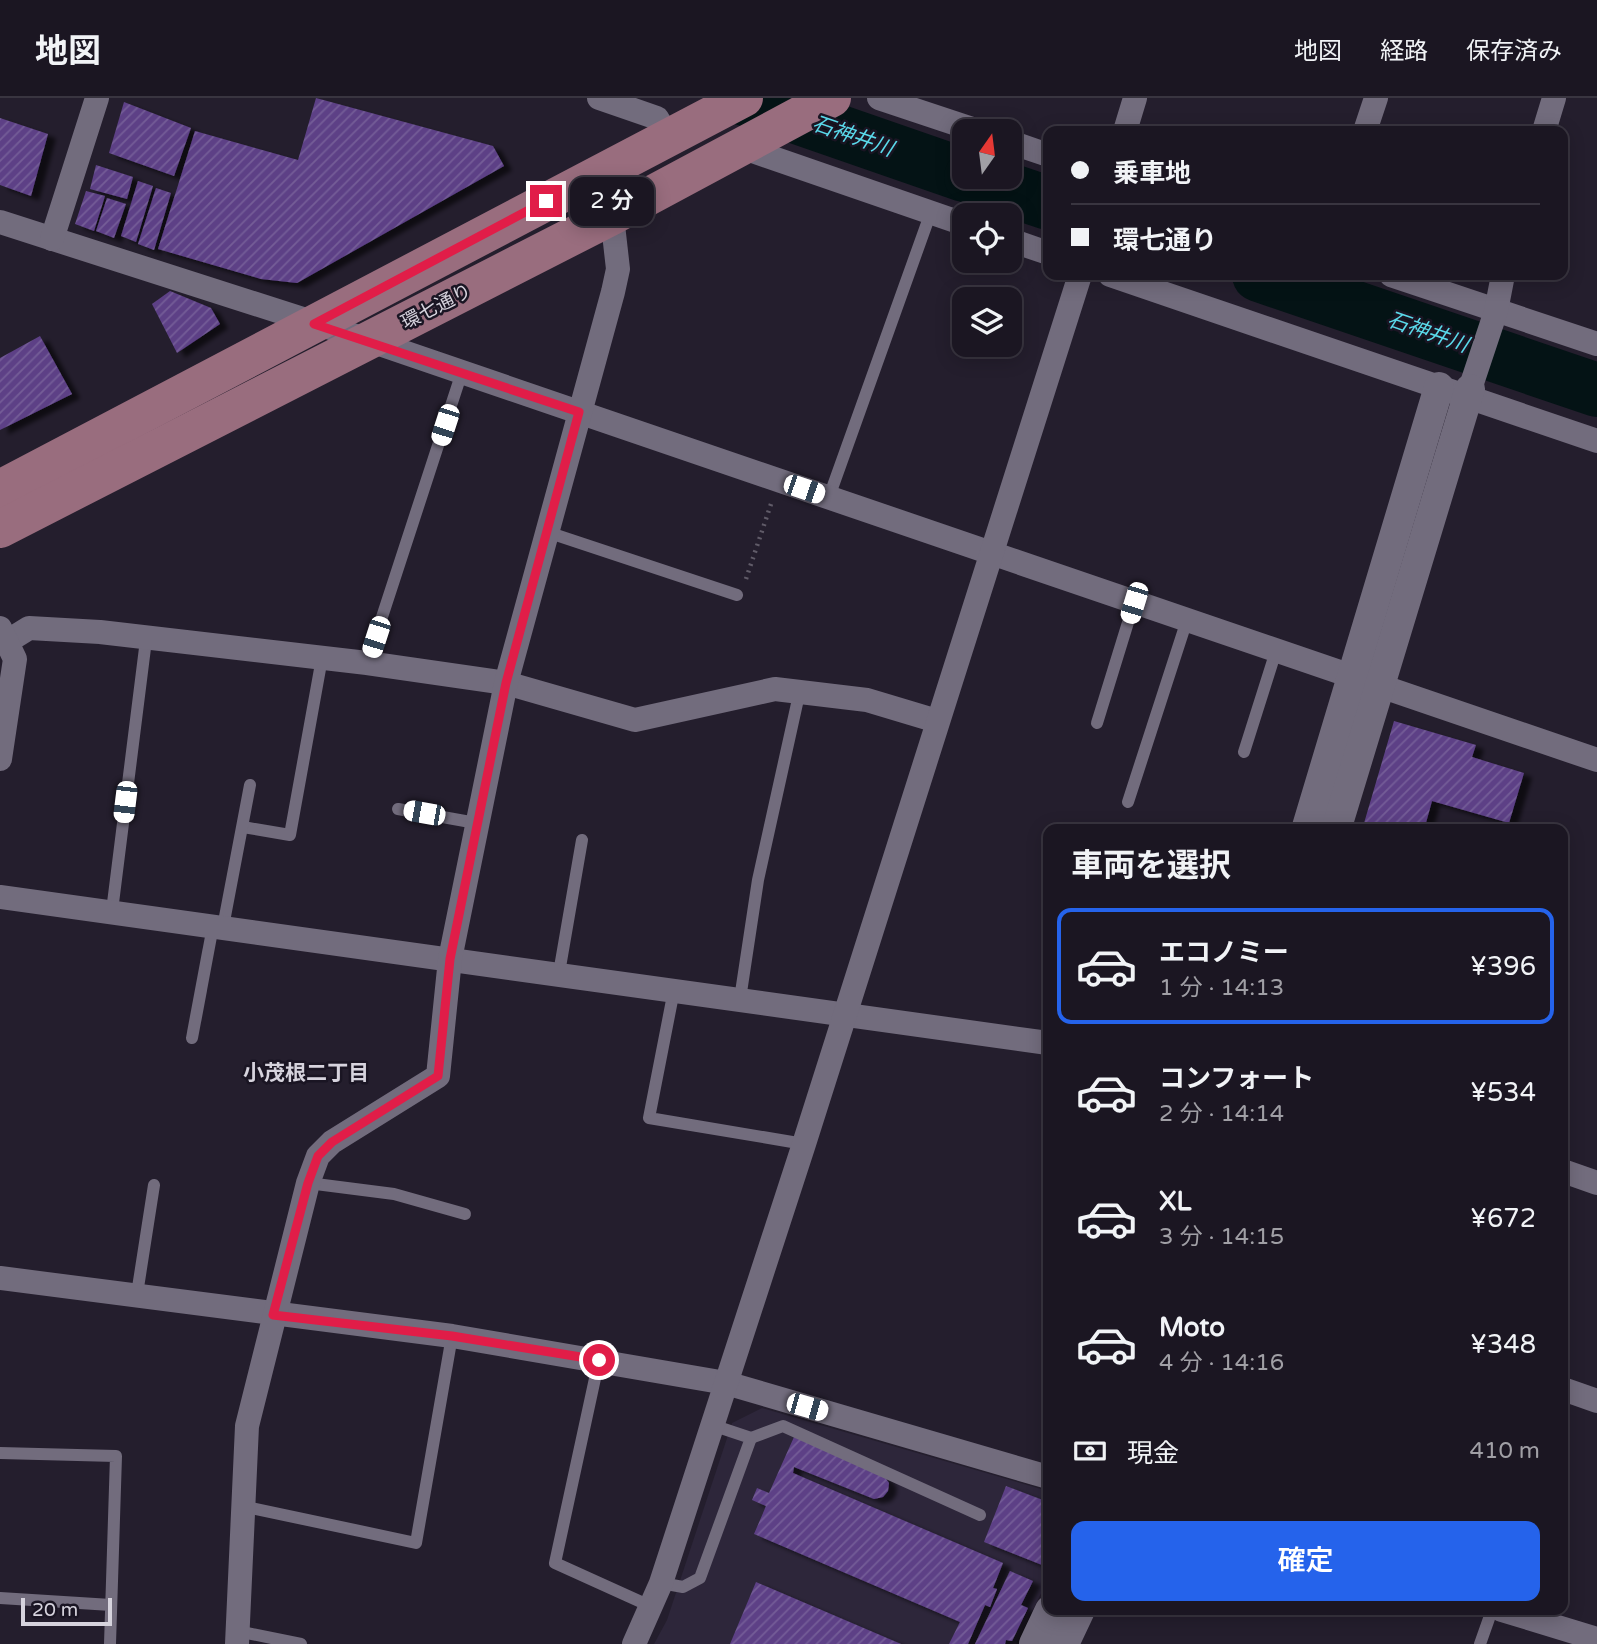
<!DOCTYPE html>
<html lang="ja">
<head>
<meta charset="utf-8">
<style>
	body { margin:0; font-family:"Varela Round","Noto Sans JP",sans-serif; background:#28232f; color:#f1f3f6; height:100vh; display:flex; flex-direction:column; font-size:26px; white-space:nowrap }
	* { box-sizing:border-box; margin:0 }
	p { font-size:23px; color:#a09fa5 }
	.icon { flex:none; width:38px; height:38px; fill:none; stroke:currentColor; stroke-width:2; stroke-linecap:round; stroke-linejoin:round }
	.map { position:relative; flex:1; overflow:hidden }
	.panel { position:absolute; left:1043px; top:726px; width:525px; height:791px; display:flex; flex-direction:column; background:#1b1622; border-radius:14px; box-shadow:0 4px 18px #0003,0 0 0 2px #393540 }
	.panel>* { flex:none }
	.guide { position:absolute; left:1043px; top:28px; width:525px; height:154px; border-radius:14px; box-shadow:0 4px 18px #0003,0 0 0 2px #393540; display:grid; align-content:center; height:154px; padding:0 28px; background:#1b1622 }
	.needle { width:46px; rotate:14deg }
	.buttons { position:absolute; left:952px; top:21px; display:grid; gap:14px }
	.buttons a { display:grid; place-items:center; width:70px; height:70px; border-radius:14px; background:#1b1622; box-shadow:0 4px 18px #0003,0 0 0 2px #393540; font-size:35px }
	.scale { position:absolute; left:21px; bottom:18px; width:91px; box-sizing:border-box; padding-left:7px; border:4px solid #d6d3dd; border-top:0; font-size:19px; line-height:24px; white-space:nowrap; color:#d6d3dd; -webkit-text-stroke:5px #1a1523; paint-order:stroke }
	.end { position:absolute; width:32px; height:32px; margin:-16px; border:9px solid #e11d48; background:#fff; box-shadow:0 0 0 4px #fff }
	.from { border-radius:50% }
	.bubble { position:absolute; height:49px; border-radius:14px; background:#1b1622; box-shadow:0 4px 18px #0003,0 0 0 2px #393540; font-size:23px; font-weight:600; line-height:49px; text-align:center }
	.car { position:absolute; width:21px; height:42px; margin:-21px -10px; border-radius:9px; box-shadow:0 0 5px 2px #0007; background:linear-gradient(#fff 24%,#345 0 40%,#fff 0 76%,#345 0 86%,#fff 0) }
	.guide b { display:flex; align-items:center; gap:24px; height:66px; font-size:26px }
	.guide b+b { border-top:2px solid #393540 }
	.guide i { width:18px; height:18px; background:#f1f3f6 }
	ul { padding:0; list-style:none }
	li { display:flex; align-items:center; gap:21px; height:116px; margin:0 14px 10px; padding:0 14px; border:4px solid transparent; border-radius:14px }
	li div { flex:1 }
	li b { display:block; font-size:26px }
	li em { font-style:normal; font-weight:600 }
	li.active { border-color:#2563eb }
	li>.icon { width:63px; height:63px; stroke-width:1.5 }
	h2 { padding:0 28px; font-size:32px; line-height:84px }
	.pay { display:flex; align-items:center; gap:18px; height:77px; padding:0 28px; font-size:26px }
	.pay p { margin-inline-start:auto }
	.cta { display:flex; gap:14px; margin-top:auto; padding:14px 28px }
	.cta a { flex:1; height:80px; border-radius:14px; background:#2563eb; color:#fff; font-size:28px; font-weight:600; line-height:80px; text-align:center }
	header { display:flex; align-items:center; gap:42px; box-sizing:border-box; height:98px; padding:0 35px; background:#1b1622; border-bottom:2px solid #393540 }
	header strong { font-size:33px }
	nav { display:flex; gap:38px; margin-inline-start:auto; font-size:24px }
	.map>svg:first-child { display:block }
</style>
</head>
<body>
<header>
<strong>地図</strong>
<nav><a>地図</a><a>経路</a><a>保存済み</a></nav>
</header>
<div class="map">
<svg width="1597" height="1546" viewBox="0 0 1597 1546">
	<defs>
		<pattern id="building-hatch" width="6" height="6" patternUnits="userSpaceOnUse" patternTransform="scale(1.75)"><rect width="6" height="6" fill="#5d4186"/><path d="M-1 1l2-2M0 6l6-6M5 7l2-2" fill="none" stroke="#745c97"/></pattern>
		<filter id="shadow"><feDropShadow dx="8" dy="4.5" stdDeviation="2" flood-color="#0009"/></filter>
	</defs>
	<rect width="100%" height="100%" fill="#241e2d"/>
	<polygon fill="#2d263a" points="762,1310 1048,1393 1048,1481 1016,1546 654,1546 667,1522 732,1325"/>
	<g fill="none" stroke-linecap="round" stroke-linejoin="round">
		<g stroke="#041315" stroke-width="54">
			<polyline points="742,0 964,77"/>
			<polyline points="971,79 1048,105"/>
			<polyline points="1259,177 1597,292"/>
		</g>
	</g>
	<g fill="url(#building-hatch)" filter="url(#shadow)">
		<polygon points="316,0 493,48 504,68 297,185 261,181 158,151 195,33 298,62"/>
		<polygon points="124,4 191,30 174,78 109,55"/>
		<polygon points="0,20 48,36 31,98 0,87"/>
		<polygon points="96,67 133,79 127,101 90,91"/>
		<polygon points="138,83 153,88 136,144 121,138"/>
		<polygon points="156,90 171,95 154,152 138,146"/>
		<polygon points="86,93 105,98 94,133 75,126"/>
		<polygon points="107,100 126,106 114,140 96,133"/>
		<polygon points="170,193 211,210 220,226 177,255 152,206"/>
		<polygon points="40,238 72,296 0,332 0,260"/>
		<polygon points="1394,623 1476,647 1472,659 1524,675 1509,725 1432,703 1424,732 1362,732"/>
		<polygon points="794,1339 884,1378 889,1385 888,1393 883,1399 874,1401 794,1369 793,1375 1003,1465 993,1490 997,1491 990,1509 985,1507 968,1546 949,1546 960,1524 754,1436 766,1408 752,1402 757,1390 769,1395"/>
		<polygon points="1006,1388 1048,1404 1048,1452 1042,1467 984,1444"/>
		<polygon points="1010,1473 1033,1483 1021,1507 1028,1510 1012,1543 1006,1542 1005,1546 975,1546"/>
		<polygon points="756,1484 901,1546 730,1546"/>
	</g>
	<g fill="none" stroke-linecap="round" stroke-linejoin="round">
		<polyline stroke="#605b68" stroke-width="4.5" stroke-dasharray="2 5" stroke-linecap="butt" points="746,481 771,406"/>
		<g stroke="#726c7d" stroke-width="12">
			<polyline points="829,399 931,114"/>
			<polyline points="547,434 737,497"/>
			<polyline points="367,565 462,274"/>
			<polyline points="1097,625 1134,505"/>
			<polyline points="1244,654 1276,553"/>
			<polyline points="1128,704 1187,522"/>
			<polyline points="398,711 476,725"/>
			<polyline points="243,729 290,737 322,560"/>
			<polyline points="112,813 146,542"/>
			<polyline points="223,829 250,687"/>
			<polyline points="559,875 582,742"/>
			<polyline points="674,892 649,1020 804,1046"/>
			<polyline points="740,901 758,782 800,592"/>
			<polyline points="192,940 213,828"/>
			<polyline points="308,1085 394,1096 465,1116"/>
			<polyline points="137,1196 154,1087"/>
			<polyline points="599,1262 555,1465 650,1508"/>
			<polyline points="751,1340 783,1328 980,1417"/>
			<polyline points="0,1355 116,1358 110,1546"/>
			<polyline points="242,1408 416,1445 452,1238"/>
			<polyline points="661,1485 683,1489 700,1480 751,1340 712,1327"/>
			<polyline points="0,1500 111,1507"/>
			<polyline points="237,1533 301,1546"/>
			<polyline points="1480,1546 1492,1512"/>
		</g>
		<g stroke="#726c7d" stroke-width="24">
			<polyline points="599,0 657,20 668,39"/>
			<polyline points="879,0 978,33"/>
			<polyline points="1125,33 1135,0"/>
			<polyline points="1365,33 1376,0"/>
			<polyline points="1544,33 1554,0"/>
			<polyline points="1010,44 1048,57"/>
			<polyline points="741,49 964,126"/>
			<polyline points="0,124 368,242 1597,662"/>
			<polyline points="52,141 97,0"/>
			<polyline points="1010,142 1048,155"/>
			<polyline points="1110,177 1597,343"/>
			<polyline points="1391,177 1597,246"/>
			<polyline points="1470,291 1496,213 1503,177"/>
			<polyline points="8,543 29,530 100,534 367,565 506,585 635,622 775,591 867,602 937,623"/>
			<polyline points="0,661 15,561 0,530"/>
			<polyline points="0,799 1048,945"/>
			<polyline points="1563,1073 1597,1085"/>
			<polyline points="0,1180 452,1238 726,1285 1048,1379"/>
			<polyline points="1563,1291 1597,1303"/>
			<polyline points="1502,1512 1597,1541"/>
			<polyline points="237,1546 247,1328 308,1085 318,1058 332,1044 438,978 450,861 506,585 613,194 618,171 612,118"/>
			<polyline points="634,1546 661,1485 804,1046 1080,177"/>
		</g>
		<g stroke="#726c7d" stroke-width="30">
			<polyline points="1306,732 1439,289"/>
			<polyline points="1336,732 1470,291"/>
			<polyline points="1034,1546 1050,1512"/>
			<polyline points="1064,1546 1080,1512"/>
		</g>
		<g stroke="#996d7e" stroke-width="38">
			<polyline points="0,391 744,0"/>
			<polyline points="0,431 612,118 832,0"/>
		</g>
	</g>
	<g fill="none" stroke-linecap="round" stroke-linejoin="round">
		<polyline stroke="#e11d48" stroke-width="9" points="546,103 314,226 579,314 506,585 450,861 438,978 332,1044 318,1058 308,1085 273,1217 452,1238 599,1262"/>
	</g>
	<g text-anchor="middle" stroke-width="5" stroke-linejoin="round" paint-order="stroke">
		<g font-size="19" fill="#d6d3dd" stroke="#1a1523">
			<text transform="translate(436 208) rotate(-27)" y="7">環七通り</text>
		</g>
		<g font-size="21" font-style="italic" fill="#5ad9ea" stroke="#1a1523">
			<text transform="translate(853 38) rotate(19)" y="7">石神井川</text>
			<text transform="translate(1428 234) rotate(19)" y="7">石神井川</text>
		</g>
		<g font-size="21" font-weight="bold" fill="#d6d3dd" stroke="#1a1523">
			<text x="306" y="982">小茂根二丁目</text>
		</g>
	</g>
</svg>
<div class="buttons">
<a><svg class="needle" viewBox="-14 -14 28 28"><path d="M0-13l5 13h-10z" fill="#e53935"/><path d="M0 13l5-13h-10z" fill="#a09fa5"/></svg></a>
<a><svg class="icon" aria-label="locate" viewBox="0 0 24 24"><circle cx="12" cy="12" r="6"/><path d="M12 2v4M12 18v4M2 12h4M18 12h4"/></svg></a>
<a><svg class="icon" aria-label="layers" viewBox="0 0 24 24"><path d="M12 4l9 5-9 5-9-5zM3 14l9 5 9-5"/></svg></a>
</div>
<div class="scale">20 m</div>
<i class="end from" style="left:599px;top:1262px"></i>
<i class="end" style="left:546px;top:103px"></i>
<div class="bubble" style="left:570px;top:79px;width:84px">2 分</div>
<i class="car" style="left:445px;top:327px;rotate:198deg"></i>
<i class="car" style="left:804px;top:391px;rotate:109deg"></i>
<i class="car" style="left:1134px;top:505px;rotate:197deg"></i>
<i class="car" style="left:376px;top:539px;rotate:198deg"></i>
<i class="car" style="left:125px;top:704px;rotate:187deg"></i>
<i class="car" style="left:424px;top:715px;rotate:280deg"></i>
<i class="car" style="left:807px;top:1309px;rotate:106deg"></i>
<div class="guide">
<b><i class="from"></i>乗車地</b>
<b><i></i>環七通り</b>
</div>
<section class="panel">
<h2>車両を選択</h2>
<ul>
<li class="active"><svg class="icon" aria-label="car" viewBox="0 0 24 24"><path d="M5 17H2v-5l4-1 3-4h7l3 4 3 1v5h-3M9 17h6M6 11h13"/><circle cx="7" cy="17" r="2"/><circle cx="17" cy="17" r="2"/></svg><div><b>エコノミー</b><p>1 分 · 14:13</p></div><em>¥396</em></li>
<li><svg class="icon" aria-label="car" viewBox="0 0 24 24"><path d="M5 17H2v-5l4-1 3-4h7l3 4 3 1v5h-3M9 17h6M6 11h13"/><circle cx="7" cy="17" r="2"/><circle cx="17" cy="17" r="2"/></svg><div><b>コンフォート</b><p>2 分 · 14:14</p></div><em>¥534</em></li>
<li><svg class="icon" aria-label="car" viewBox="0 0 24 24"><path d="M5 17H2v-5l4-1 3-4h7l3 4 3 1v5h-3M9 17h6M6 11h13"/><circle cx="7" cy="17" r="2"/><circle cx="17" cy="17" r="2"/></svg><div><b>XL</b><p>3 分 · 14:15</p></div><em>¥672</em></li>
<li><svg class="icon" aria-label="car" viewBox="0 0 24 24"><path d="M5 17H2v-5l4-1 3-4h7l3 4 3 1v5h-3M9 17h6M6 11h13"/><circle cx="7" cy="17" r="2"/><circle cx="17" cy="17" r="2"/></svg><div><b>Moto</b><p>4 分 · 14:16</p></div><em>¥348</em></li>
</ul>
<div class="pay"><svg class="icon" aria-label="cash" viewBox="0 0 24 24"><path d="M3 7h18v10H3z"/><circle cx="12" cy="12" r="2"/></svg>現金<p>410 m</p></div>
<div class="cta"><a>確定</a></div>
</section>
</div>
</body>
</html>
